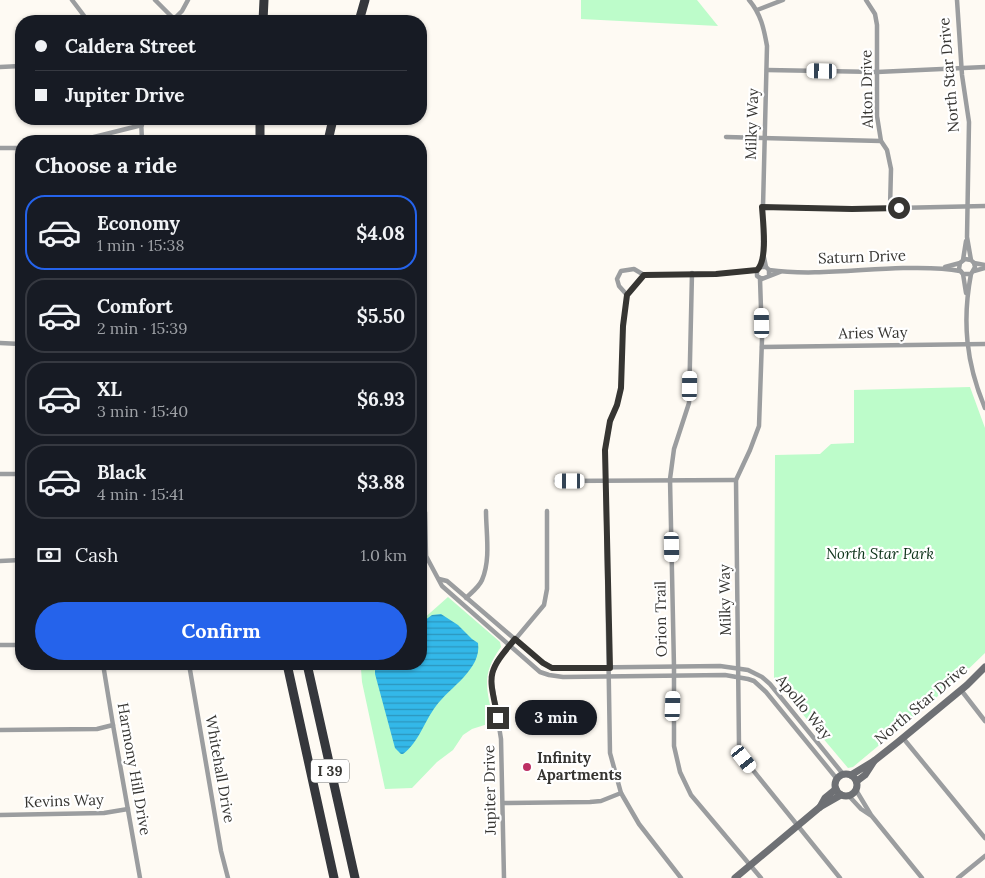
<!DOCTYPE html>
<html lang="en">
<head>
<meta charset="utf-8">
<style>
	body { margin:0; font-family:Lora,serif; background:#20242c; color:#f1f3f6; height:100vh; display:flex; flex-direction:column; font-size:19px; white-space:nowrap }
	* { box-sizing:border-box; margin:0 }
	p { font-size:16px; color:#9ea1a6 }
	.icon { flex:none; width:28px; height:28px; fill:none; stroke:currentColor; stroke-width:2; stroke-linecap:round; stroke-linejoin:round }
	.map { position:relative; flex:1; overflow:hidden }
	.panel { position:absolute; left:15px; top:135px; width:412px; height:535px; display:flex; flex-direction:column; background:#171b24; border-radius:20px; box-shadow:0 1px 4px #0004 }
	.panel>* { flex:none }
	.guide { position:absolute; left:15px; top:15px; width:412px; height:110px; border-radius:20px; box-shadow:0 1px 4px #0004; display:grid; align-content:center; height:110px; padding:0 20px; background:#171b24 }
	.end { position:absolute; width:22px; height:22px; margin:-11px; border:6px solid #363532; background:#fff; box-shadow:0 0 0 2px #fff }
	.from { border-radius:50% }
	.bubble { position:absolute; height:35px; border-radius:18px; background:#171b24; box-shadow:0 1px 4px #0004; font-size:16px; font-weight:700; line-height:35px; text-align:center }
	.car { position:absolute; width:15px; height:30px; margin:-15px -8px; border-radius:6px; box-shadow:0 0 4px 1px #0007; background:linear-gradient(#fff 24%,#345 0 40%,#fff 0 76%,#345 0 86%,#fff 0) }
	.guide b { display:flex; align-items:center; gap:18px; height:48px; font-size:19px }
	.guide b+b { border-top:1px solid #363941 }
	.guide i { width:12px; height:12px; background:#f1f3f6 }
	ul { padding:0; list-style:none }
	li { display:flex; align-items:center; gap:15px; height:75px; margin:0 10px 8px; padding:0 10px; border:2px solid #363941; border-radius:20px }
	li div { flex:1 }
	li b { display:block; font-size:19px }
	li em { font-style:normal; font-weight:700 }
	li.selected { border-color:#2563eb }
	li>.icon { width:45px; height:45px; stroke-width:1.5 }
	h2 { padding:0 20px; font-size:22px; line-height:60px }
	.pay { display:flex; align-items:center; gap:12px; height:55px; padding:0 20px; font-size:19px }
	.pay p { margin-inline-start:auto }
	.cta { display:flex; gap:10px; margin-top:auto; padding:10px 20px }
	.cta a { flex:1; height:58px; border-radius:30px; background:#2563eb; color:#fff; font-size:20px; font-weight:700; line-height:58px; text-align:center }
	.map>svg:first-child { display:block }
</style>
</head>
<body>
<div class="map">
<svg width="985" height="878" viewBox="0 0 985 878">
	<defs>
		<pattern id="water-rules" width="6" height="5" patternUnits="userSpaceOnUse" patternTransform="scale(1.25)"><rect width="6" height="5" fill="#33b8e9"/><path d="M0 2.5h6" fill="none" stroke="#2c96bd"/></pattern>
	</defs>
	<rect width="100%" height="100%" fill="#fefaf3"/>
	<g fill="#bdfcca">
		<polygon points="581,0 697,0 718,26 581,19"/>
		<polygon points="970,387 985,428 985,653 956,681 853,767 848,768 774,680 775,455 820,454 831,444 854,443 854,390"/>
		<path d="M448,597L500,642L501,647C480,676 487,690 494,722L472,729L463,735L453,750L437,762L412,788L385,789L362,682L361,669L368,664H421V621Z"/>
	</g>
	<path fill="url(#water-rules)" d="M441,614L458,625L472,639L478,643C482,669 450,687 436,706C424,722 419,742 403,754H401L395,748L375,674V667L377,664H421V623L432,615Z"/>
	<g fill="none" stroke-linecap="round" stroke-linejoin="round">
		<g stroke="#9b9d9f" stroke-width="4.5">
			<polyline points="72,0 88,21"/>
			<polyline points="155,0 176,21"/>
			<path d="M749,0C761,14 764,29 767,46L763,207V253L766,267"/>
			<polyline points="866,0 875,14 877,25 877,116 881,141 887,150 891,169 890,208"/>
			<polyline points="957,0 962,75 969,122 967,237 971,260 974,263 975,267 971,274 963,274 959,269 960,263 965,259 971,260"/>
			<polyline points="757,10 783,0"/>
			<polyline points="174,19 182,11 188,0"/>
			<polyline points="0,67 21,66"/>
			<polyline points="767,70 877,72 985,67"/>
			<polyline points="141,119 142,141"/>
			<polyline points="726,137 881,141"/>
			<polyline points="78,141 142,125"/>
			<polyline points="0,148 21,148"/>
			<polyline points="763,207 852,209 985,206"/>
			<polyline points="963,260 966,241"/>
			<polyline points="974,263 985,265"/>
			<polyline points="945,267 960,263"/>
			<path d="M769,270C812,276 860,269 903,268C923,268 941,267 960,271"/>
			<polyline points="974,271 985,268"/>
			<polyline points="692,273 689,403 674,449 670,479 674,667 674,746 680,772 691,795 761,878"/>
			<polyline points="963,274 966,293"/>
			<path d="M971,274C962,321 966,363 985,408"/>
			<polyline points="769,276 769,270 766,267 761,267 757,270 757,276 762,279 780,272"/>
			<polyline points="760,279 762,339 759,426 750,450 736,480 739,746 744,759 840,878"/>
			<polyline points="627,295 623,326 621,388 617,405 610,421 605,450 610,753 621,793 639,824 681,878"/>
			<polyline points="627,295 619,286 617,279 621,271 634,269 644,275 717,274 757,270"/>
			<polyline points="627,295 644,275"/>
			<polyline points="0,343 21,344"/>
			<polyline points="762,347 985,344"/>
			<polyline points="0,474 21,474"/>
			<polyline points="556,481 736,480"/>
			<polyline points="425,512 426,556 442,586 540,672 549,675 563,677 725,675 748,679 754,681 766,692 837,779"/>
			<polyline points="0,561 21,560"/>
			<polyline points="439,579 447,581 538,659 552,668 720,666 748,670 762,677 770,684 843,774"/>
			<path d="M466,598C471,593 479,587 482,580C491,559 486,533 486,511"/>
			<polyline points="0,645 21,645"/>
			<polyline points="103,664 113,725 140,878"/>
			<polyline points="189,664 221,851 228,878"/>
			<polyline points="961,690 985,721"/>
			<polyline points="0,730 97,729 113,725"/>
			<polyline points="903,738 985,838"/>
			<polyline points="856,790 871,815 922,878"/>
			<polyline points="849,796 861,809 870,815"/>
			<polyline points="503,803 590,802 601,801 621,793"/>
			<polyline points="0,815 104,813 128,809"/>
			<polyline points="504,878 501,739 491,677 497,661 544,605 547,589 547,511"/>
			<polyline points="958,878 985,856"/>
		</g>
		<g stroke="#6e7074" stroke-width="7">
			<circle cx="846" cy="785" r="11"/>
			<polyline points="851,775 874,761 898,742 967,685 985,667"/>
			<polyline points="857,781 865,775 874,761"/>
			<polyline points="820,807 825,798 836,789"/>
			<polyline points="735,878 820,807 841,795"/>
		</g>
		<g stroke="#35373c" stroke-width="9">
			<polyline points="263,21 264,0"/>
			<polyline points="359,21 365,0"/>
			<polyline points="260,141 260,119"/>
			<polyline points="328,141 333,119"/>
			<polyline points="287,664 334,878"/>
			<polyline points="307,664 355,878"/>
		</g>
	</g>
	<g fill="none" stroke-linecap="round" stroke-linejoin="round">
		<path stroke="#363532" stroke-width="6" d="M498,718C489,675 485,674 515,639L543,663L552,668H610L605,450L610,421L617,405L621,388L623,326L627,295L644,275L716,274L757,270C768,260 763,222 762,207L852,209L899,208"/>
	</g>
	<circle fill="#bd3064" stroke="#fff" stroke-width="2" cx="527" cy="767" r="5"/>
	<g text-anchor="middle" stroke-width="4.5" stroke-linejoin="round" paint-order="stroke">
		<rect fill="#fff" stroke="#727270" stroke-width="1" x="311" y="759.5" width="38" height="23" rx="4"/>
		<g font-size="14" font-weight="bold" fill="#363532">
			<text x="330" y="776">I 39</text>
		</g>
		<g font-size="15" fill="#363532" stroke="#fff">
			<text transform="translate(949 75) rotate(-95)" y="5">North Star Drive</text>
			<text transform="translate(867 89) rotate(-91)" y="5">Alton Drive</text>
			<text transform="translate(752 124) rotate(-88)" y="5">Milky Way</text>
			<text transform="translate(862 257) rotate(-2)" y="5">Saturn Drive</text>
			<text transform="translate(873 333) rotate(-1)" y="5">Aries Way</text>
			<text transform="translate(725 600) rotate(-91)" y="5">Milky Way</text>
			<text transform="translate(661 619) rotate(-91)" y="5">Orion Trail</text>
			<text transform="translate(921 704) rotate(-40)" y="5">North Star Drive</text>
			<text transform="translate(804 707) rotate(51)" y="5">Apollo Way</text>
			<text transform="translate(134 769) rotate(80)" y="5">Harmony Hill Drive</text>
			<text transform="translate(220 769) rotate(80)" y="5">Whitehall Drive</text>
			<text transform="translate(490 790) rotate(-91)" y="5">Jupiter Drive</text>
			<text transform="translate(64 801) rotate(-2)" y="5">Kevins Way</text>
		</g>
		<g font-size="15" font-style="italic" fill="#0c3218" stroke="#fff">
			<text x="880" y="559">North Star Park</text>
		</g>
		<g font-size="15" font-weight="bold" fill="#363532" stroke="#fff" text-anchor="start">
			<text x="537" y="763">Infinity<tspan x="537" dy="17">Apartments</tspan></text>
		</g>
	</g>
</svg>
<i class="end from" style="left:899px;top:208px"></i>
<i class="end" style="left:498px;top:718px"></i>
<div class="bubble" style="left:515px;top:700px;width:82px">3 min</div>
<i class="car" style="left:822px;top:71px;rotate:271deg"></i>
<i class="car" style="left:762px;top:323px;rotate:359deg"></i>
<i class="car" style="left:690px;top:386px;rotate:1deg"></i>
<i class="car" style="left:570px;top:481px;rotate:270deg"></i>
<i class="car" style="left:672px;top:547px;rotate:179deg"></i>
<i class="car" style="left:673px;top:706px;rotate:2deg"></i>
<i class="car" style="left:744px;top:759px;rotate:142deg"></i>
<div class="guide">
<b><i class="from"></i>Caldera Street</b>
<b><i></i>Jupiter Drive</b>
</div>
<section class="panel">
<h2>Choose a ride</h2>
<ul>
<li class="selected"><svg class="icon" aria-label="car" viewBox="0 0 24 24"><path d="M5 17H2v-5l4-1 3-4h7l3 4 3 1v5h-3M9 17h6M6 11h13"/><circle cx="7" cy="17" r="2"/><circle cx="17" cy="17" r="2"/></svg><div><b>Economy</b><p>1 min · 15:38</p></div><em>$4.08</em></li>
<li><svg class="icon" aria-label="car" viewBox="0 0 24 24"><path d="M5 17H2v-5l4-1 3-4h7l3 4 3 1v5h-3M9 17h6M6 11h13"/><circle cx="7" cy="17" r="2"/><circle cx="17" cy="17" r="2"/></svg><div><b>Comfort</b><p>2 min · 15:39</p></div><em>$5.50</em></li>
<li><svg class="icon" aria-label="car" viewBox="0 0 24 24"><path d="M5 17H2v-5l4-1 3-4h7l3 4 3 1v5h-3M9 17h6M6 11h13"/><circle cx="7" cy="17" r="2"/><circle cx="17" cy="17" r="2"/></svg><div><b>XL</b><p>3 min · 15:40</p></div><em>$6.93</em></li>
<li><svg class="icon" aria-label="car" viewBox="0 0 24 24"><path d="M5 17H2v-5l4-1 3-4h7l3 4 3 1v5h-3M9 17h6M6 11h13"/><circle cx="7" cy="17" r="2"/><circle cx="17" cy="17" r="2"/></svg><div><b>Black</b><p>4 min · 15:41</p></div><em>$3.88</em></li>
</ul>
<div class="pay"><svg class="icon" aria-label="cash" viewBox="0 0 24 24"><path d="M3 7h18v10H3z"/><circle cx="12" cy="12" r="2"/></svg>Cash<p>1.0 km</p></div>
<div class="cta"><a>Confirm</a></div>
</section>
</div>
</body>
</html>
